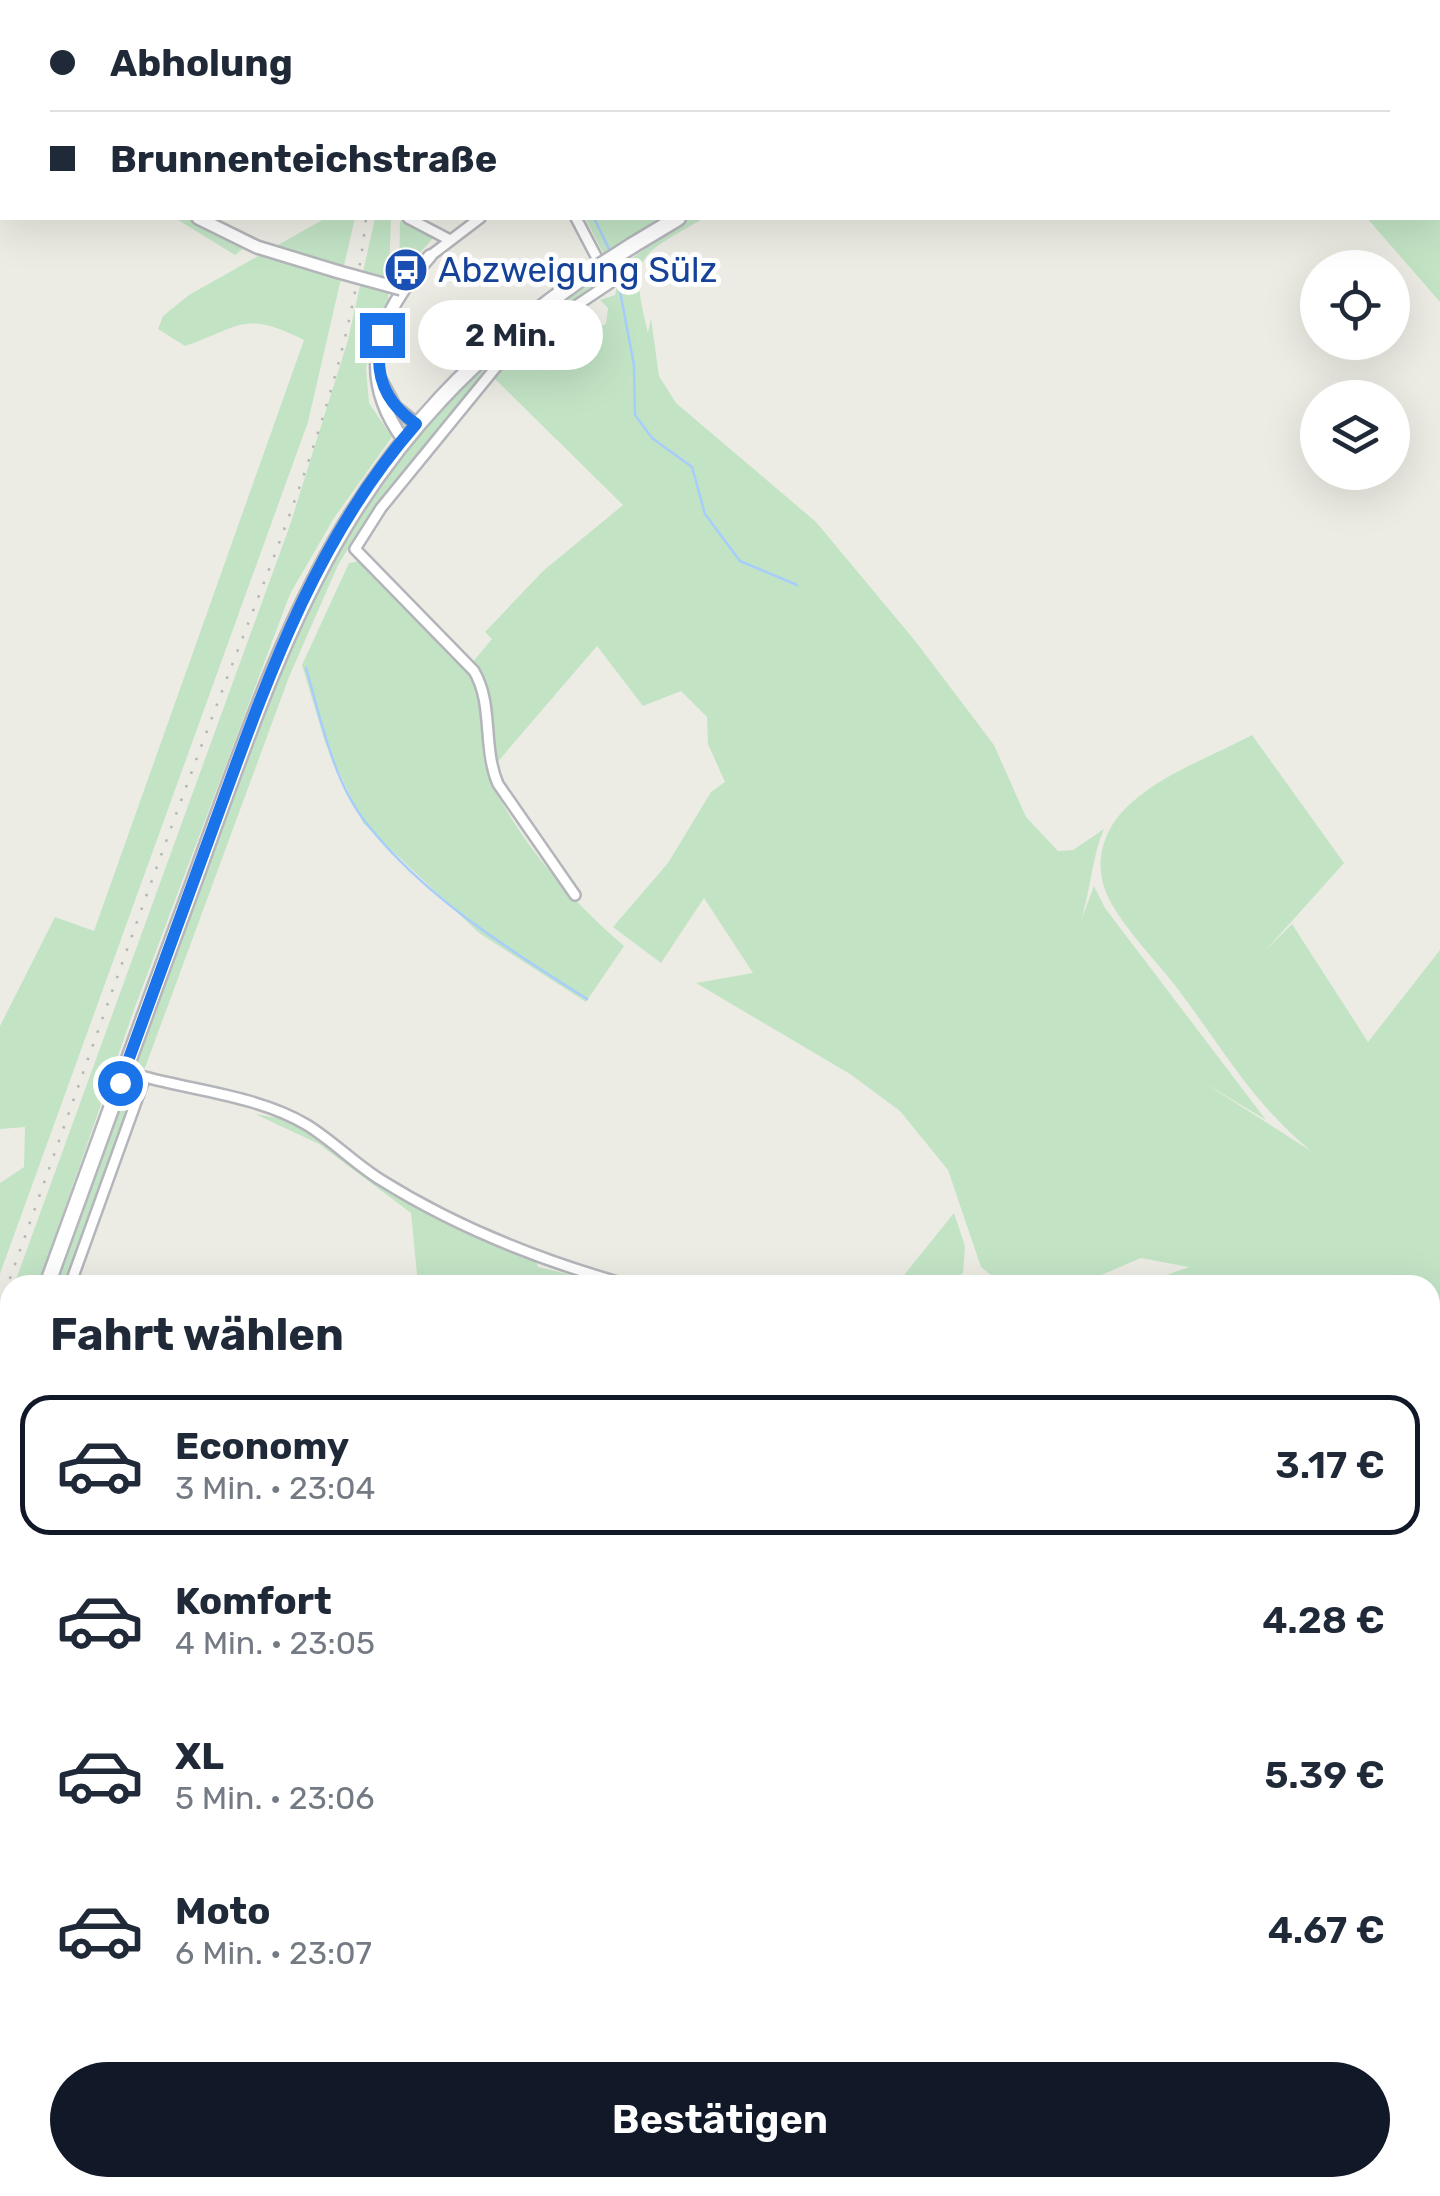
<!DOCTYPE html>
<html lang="de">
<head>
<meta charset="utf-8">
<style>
	body { margin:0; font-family:Rubik,sans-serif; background:#f2f2f3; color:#1f2937; height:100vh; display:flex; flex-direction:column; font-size:38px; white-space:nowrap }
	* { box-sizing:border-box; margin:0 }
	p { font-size:32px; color:#747a83 }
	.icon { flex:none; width:55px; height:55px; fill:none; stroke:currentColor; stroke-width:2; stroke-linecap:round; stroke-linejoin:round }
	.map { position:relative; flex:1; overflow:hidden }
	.panel { position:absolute; left:0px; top:1275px; width:1440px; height:922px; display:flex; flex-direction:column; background:#fff; border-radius:30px 30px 0 0; box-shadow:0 10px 40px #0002 }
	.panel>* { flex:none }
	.top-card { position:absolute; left:0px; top:0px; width:1440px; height:220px; box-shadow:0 10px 40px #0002; display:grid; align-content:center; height:220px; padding:0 50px; background:#fff }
	.buttons { position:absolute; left:1300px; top:250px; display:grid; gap:20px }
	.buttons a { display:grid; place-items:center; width:110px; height:110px; border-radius:50%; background:#fff; box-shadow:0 10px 40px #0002; font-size:50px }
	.end { position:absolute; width:45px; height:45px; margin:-22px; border:12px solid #1a73e8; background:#fff; box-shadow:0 0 0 5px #fff }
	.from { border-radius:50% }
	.bubble { position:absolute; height:70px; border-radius:35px; background:#fff; box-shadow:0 10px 40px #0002; font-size:32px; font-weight:600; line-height:70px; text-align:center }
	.top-card b { display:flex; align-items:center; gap:35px; height:95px; font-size:38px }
	.top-card b+b { border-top:2px solid #e0e1e3 }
	.top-card i { width:25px; height:25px; background:#1f2937 }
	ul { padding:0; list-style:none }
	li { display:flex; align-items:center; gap:30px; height:140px; margin:0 20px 15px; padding:0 30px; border:5px solid transparent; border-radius:30px }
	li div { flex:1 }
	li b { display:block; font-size:38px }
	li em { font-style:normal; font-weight:600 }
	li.selected { border-color:#111827 }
	li>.icon { width:90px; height:90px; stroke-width:1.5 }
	h2 { padding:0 50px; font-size:45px; line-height:120px }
	.primary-button { display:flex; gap:20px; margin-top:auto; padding:20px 50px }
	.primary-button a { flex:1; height:115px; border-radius:60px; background:#111827; color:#fff; font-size:40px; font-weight:600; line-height:115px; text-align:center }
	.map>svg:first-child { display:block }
</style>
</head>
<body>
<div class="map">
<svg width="1440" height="2196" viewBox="0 0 1440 2196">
	<rect width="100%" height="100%" fill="#edece4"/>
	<g fill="#c2e4c5">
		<polygon points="1208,0 1407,0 1409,2 1208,2"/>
		<polygon points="1438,39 1440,42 1440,302 1367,218 1438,218"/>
		<polygon points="175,218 191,218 222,238 248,245 235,255"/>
		<path d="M326,218H355L308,422L0,1274V1183L24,1167L25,1127L0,1129V1026L55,917L94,931L304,340C244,310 242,326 185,346L158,329L163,316L189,295Z"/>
		<polygon points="375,218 391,218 388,300 374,325 366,368 369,403 392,437 334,518 290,594 135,1007 38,1285 14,1285 290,525 348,340"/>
		<path d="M585,218H662L615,247L625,263L690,218H704C636,258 629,254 648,333L651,318L659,376L676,403L816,522L916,642L994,745L1026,817L1058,851L1073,850L1104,829C1091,859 1091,891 1080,923L1094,886L1105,908L1266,1120L1203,1082L1311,1151C1250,1100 1224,1050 1177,988C1155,959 1124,929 1108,897C1098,876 1098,852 1109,831C1134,783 1206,760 1252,735L1344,863L1265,951L1292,924L1368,1042L1440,950V2196H1233L1221,2188H1430V1285H1139L1189,1267L1141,1258L1078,1285H1003L981,1267L948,1170L900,1111L850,1074L696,983L753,973L704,898L661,963L613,927L668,863L711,792L725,782L708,744L707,717L681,691L643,706L597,646L495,765L487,686L471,664L492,639L485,632L543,571L623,505L491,375L507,357L569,314L567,323L584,333L606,324L608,308L600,300L615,295L618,282Z"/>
		<polygon points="400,221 434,237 399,276"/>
		<path d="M601,277L603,282L496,358L363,524L338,565L289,677L65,1285H53C102,1150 152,1015 201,880C270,691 325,515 473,371C511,334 558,306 601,277Z"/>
		<path d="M360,561L476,682C488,712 477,749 487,772C516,839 569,898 624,946L586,1002L479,933L363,823L325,742L302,665L349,563Z"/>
		<polygon points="255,1114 294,1121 414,1205 536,1261 538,1267 613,1285 418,1285 411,1213 319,1144"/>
		<polygon points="954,1213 965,1246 963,1273 945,1285 896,1285"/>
		<polygon points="10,1296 10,1364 0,1392 0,1324"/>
		<polygon points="327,2188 440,2188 445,2196 333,2196"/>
		<polygon points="739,2188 849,2188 844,2196 744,2196"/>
		<polygon points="855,2188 1216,2188 1227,2196 850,2196"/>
	</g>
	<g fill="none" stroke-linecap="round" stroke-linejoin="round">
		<g stroke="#a7cdfa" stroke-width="2.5">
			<polyline points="1333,0 1336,2"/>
			<polyline points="594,218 611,253"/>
			<polyline points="615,265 634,365 635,415 652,438 692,467 705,514 740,561 797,585"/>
			<path d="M306,668C321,719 333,782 367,824C426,898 508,949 587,999"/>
			<polyline points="0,1924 10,1921"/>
		</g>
		<defs>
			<g id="minor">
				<polyline points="381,0 382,2"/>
				<polyline points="442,0 443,2"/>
				<polyline points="552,0 552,2"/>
				<polyline points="101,2 105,0"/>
				<polyline points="611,2 612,0"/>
				<polyline points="0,58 2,57"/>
				<polyline points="408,218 448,239"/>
				<polyline points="430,256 480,218"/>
				<path d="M575,895L498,784C482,747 494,705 474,671L355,549L381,508L510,350L610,283L576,218"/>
				<path d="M70,1285L145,1077C197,1091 261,1097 307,1125C333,1141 355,1164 381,1180C456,1227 542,1261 628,1285"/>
				<polyline points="0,1496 10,1475"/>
				<polyline points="0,1681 10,1729"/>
				<polyline points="0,1822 10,1819"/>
				<polyline points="10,2040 2,2057 10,2077"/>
				<polyline points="38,2188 42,2196"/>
				<polyline points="256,2188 262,2196"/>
			</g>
			<g id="tertiary">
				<polyline points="0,90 2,92"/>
				<polyline points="198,218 257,247 339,272"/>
				<polyline points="381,381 395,407 416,424"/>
				<path d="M403,439C354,371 379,313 430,256"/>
			</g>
			<g id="secondary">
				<polyline points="920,2 923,0"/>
				<polyline points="633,245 678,218"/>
				<path d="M47,1285C96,1149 145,1014 195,879C290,616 345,443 586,275"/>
				<polyline points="0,1433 10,1401"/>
			</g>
		</defs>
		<use href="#minor" stroke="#b4b5ba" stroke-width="14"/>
		<use href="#tertiary" stroke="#b4b5ba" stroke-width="16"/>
		<use href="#secondary" stroke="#b5b7bd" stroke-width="19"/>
		<use href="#minor" stroke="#fff" stroke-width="9"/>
		<use href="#tertiary" stroke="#fff" stroke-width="11"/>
		<use href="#secondary" stroke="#fff" stroke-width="14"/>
		<g stroke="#b4b5b5" stroke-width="2.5" stroke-dasharray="2.5 12" stroke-linecap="butt">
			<polyline points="347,0 348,2"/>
			<path d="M0,1306C71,1109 139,911 213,715C272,557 349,387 366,218"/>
		</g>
		<defs>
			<polyline id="tertiary-bridge" points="339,272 401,289"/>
			<polyline id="secondary-bridge" points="586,275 633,245"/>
		</defs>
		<use href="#tertiary-bridge" stroke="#b4b5ba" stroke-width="16" stroke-linecap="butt"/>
		<use href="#secondary-bridge" stroke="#b5b7bd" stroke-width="19" stroke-linecap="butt"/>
		<use href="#tertiary-bridge" stroke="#fff" stroke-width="11"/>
		<use href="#secondary-bridge" stroke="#fff" stroke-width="14"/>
	</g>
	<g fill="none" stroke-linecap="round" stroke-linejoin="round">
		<path stroke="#1a73e8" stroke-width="12" d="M120,1083C154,990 188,896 222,803C271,668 320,533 416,424C384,402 373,373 382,335"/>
	</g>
	<defs>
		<symbol id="bus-disc" viewBox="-11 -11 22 22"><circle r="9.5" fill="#1a4fb4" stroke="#fff"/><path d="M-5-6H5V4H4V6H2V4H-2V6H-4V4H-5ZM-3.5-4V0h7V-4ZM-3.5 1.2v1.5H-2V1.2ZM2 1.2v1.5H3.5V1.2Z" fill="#fff"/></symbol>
	</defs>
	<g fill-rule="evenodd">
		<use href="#bus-disc" x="381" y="245" width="50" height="50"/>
	</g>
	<g text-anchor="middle" stroke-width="10" stroke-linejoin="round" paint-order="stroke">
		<g font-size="35" fill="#164399" stroke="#fff" text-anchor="start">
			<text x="438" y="282">Abzweigung Sülz</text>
		</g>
	</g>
</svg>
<div class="buttons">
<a><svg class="icon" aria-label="locate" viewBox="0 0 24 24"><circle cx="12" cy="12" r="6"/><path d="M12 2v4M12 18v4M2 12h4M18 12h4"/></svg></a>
<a><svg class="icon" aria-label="layers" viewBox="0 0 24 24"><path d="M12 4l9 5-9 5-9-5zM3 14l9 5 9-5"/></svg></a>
</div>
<i class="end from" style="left:120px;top:1083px"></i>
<i class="end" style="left:382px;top:335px"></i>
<div class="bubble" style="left:418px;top:300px;width:185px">2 Min.</div>
<div class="top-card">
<b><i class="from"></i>Abholung</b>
<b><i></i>Brunnenteichstraße</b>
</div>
<section class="panel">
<h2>Fahrt wählen</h2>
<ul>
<li class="selected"><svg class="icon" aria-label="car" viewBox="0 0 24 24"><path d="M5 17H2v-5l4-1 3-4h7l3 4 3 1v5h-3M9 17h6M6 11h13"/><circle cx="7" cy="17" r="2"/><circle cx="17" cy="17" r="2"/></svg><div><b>Economy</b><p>3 Min. · 23:04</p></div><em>3.17 €</em></li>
<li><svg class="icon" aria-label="car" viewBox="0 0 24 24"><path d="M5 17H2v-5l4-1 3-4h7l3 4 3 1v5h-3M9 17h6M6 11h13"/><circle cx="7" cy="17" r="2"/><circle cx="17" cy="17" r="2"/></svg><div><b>Komfort</b><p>4 Min. · 23:05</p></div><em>4.28 €</em></li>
<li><svg class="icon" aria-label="car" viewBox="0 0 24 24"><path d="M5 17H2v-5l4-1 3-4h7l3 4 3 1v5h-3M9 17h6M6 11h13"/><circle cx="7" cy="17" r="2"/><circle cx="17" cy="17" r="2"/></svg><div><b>XL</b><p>5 Min. · 23:06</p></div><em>5.39 €</em></li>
<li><svg class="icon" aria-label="car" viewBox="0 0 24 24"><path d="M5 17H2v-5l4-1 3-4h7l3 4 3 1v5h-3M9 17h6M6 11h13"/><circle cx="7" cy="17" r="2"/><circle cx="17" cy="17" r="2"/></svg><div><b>Moto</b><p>6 Min. · 23:07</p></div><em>4.67 €</em></li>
</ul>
<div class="primary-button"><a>Bestätigen</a></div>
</section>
</div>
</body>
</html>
